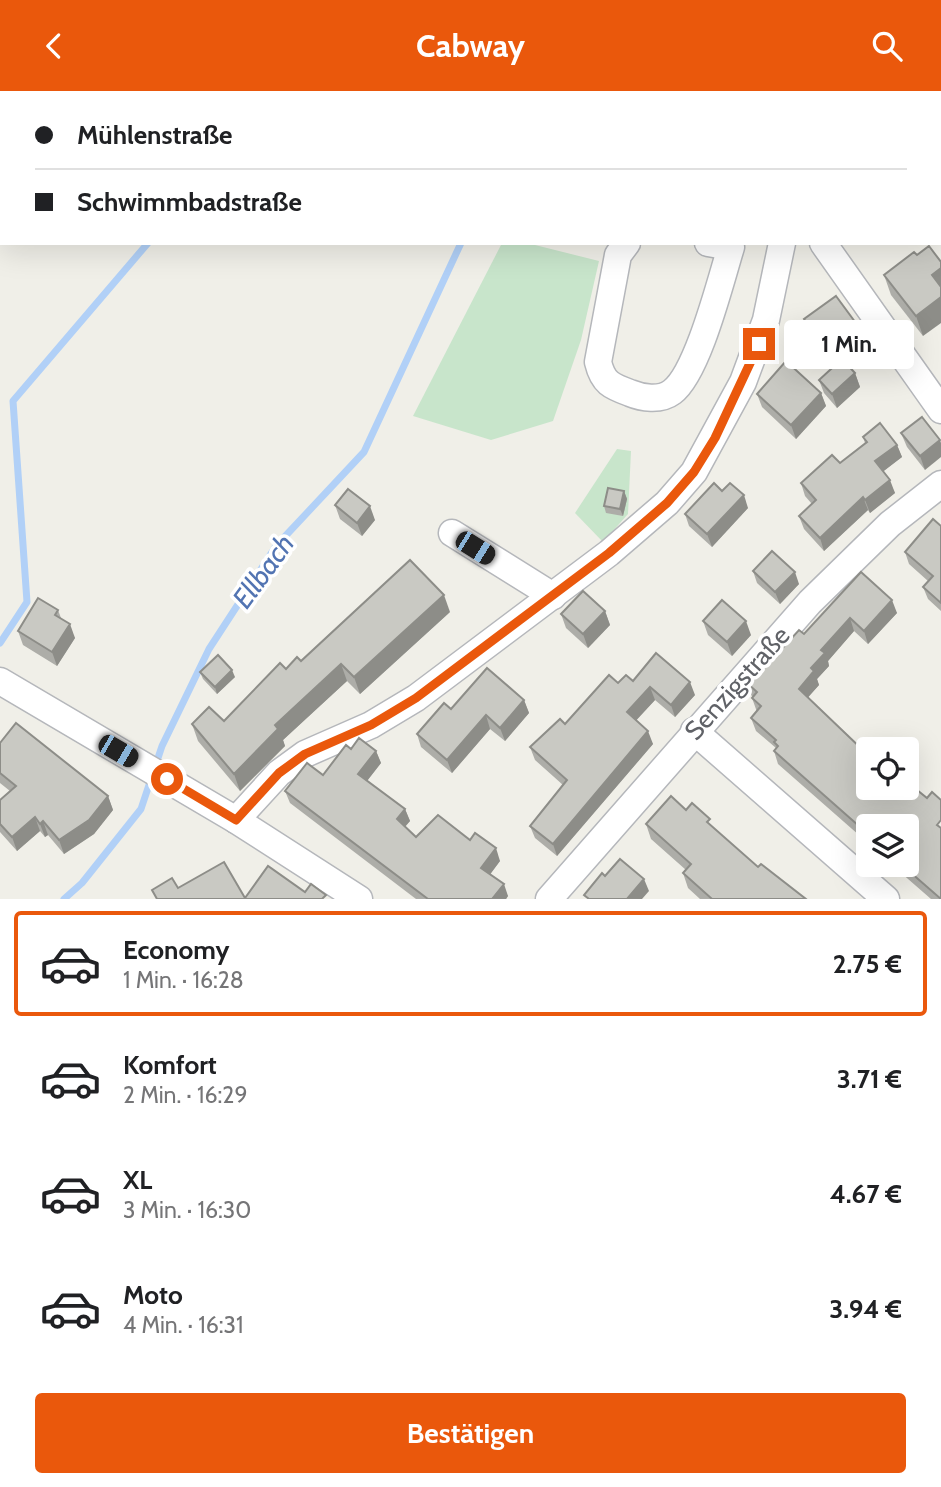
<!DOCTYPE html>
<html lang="de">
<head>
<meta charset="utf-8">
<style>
	body { margin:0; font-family:Cabin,sans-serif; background:#f2f2f2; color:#202124; height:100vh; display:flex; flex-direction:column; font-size:26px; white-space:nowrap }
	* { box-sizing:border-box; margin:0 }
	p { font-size:23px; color:#757577 }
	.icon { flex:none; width:38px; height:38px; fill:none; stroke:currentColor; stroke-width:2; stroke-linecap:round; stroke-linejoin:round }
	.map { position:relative; height:808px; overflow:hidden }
	.drawer { display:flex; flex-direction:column; background:#fff; flex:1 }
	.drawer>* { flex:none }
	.banner { position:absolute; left:0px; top:0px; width:942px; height:154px; box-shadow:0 7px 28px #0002; display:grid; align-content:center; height:154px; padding:0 35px; background:#fff }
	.buttons { position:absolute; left:856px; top:646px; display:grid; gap:14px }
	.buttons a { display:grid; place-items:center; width:63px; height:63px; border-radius:7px; background:#fff; box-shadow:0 7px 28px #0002; font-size:35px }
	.end { position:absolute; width:32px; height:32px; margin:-16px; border:9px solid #ea580c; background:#fff; box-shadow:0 0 0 4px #fff }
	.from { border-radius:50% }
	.bubble { position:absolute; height:49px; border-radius:7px; background:#fff; box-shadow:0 7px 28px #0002; font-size:23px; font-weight:700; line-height:49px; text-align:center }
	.car { position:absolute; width:21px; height:42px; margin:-21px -10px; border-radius:9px; box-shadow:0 0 5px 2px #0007; background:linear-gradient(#222 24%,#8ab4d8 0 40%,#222 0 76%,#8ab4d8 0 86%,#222 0) }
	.banner b { display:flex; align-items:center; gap:24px; height:66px; font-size:26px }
	.banner b+b { border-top:2px solid #e0e0e0 }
	.banner i { width:18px; height:18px; background:#202124 }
	ul { padding:12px 0 0; list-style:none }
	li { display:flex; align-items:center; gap:21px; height:105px; margin:0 14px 10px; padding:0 21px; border:4px solid transparent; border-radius:7px }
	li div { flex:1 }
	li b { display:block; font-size:26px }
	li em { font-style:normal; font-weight:700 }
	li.on { border-color:#ea580c }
	li>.icon { width:63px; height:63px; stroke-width:1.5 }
	.primary-button { display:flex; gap:14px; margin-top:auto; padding:14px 35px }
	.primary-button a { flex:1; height:80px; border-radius:7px; background:#ea580c; color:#fff; font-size:28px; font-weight:700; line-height:80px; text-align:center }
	header { display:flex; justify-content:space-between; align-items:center; height:91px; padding:0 35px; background:#ea580c; color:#fff; font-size:32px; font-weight:700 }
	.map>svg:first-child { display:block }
</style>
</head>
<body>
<header><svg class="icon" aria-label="back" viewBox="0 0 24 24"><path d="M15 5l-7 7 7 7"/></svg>Cabway<svg class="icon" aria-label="search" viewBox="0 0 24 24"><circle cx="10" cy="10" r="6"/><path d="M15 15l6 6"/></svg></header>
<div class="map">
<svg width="941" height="808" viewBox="0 0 941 808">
	<rect width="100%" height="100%" fill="#f0efe8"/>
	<g fill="#c8e5cb">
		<polygon points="554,0 803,0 803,2"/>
		<polygon points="502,152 527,152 599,170 581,249 553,330 491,349 413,325"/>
		<polygon points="617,358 631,360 628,423 603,451 575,422"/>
	</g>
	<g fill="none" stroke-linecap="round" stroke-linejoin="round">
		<g stroke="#b1d0f7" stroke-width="7">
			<polyline points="220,2 220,0"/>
			<polyline points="483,2 484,0"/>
			<polyline points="0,552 27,511 13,310 148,152"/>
			<polyline points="64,808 82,792 141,718 162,655 209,558 276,455 364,361 461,152"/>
		</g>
		<defs>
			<g id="minor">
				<polyline points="839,2 839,0"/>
				<path d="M627,152L618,164L598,271C603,292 611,295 630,302C642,307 660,310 672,301C698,282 721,188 731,156L708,152"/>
				<polyline points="823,152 941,319"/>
				<polyline points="452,442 553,505"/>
				<polyline points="0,590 236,729 359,808"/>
				<polyline points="694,640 886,808"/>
				<polyline points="236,729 279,682 305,663 371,634 416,607 609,462 667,412 694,381 743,291 766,229 782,152"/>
				<polyline points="549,808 810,511 890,433 941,393"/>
			</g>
		</defs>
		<use href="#minor" stroke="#b5b7bb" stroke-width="29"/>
		<use href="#minor" stroke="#fff" stroke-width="26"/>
	</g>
	<g fill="#adada8">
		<polygon points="917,164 923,245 891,204 884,184"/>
		<polygon points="804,228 861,239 866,253 843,270 855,282 860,296 837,317 824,302 819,289 834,276 809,242"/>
		<polygon points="821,302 826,315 796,348 762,316 757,303"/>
		<polygon points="922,326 925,379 907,356 901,342"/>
		<polygon points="863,346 897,354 902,366 883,380 895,402 870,422 868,419 824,460 804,438 799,425 812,413 805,405 801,392 840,372 865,352"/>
		<polygon points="624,400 627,408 623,425 606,422 604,415"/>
		<polygon points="722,400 748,417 712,456 689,435 685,423"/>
		<polygon points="335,414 375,429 362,445 340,428"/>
		<polygon points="941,435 941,520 928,508 923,496 928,490 909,473 905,461"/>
		<polygon points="753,480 799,493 780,513 757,492"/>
		<polygon points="861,481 897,522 868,553 854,540 828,570 829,575 817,588 819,594 808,606 941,808 931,808 892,774 906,774 868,735 868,752 778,673 774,660 776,657 756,640 751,627 757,621 752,607 753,606 751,604 746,591 804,543"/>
		<polygon points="58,519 61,527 75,547 57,575 23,554 18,540"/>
		<polygon points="605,520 610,534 588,557 566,537 561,523"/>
		<polygon points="450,521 360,603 347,590 283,649 285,655 240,700 198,650 192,633 224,630 286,578 301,570"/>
		<polygon points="703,530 751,544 732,565 708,544"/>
		<polygon points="200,581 235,586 217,603 203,588"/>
		<polygon points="633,590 695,604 675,626 655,609 636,629 653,653 557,765 535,747 530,735 563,694 535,669 530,656 565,633 618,592"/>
		<polygon points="524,609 529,622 505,650 490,638 452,682 421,656 417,643 451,618"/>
		<polygon points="0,652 108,705 113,719 94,743 64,763 48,744 45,746 40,740 17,760 0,741 0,709 10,700 0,692"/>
		<polygon points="351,658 376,660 381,672 367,690 405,718 410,730 405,736 416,746 470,749 500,770 490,783 508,805 506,808 416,808 290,712 285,700 323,684"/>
		<polygon points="686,719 713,736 758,776 806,808 700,808 688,797 683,782 686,779 651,748 646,733"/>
	</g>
	<g fill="#8d8d88">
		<polygon points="939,0 941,0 941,36 940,34"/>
		<polygon points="941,177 941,203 932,184"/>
		<polygon points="941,206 941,232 923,245 916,225"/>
		<polygon points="861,239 866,253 834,276 829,262"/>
		<polygon points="855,282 860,296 837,317 832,303"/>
		<polygon points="821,302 826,315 796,348 791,334"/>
		<polygon points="940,349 941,352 941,366 925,379 920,365"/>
		<polygon points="897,354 902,366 880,383 875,370"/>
		<polygon points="890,389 895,402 870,422 865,409"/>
		<polygon points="624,400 627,408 623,425 620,418"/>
		<polygon points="744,404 748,417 712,456 707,443"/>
		<polygon points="863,406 868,419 824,460 820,447"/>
		<polygon points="370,415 375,429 362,445 357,432"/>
		<polygon points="795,481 799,493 780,513 775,501"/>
		<polygon points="444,504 450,521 360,603 354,586"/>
		<polygon points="892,509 897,522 868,553 864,540"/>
		<polygon points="605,520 610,534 588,557 583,543"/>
		<polygon points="850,527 854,540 828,570 829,575 817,588 819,594 804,611 799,598 821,559"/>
		<polygon points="746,530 751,544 732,565 727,551"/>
		<polygon points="70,533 75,547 57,575 52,561"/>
		<polygon points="341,573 347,590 283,649 285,655 240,700 234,683 275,634"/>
		<polygon points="232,579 235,586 217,603 215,596"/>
		<polygon points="690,591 695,604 675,626 671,614"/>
		<polygon points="650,596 655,609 632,634 627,621"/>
		<polygon points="524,609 529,622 505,650 500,637"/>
		<polygon points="486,624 490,638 452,682 447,669"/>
		<polygon points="648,640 653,653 557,765 553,753"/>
		<polygon points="376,660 381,672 363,695 358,683"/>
		<polygon points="108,705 113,719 94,743 64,763 59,749"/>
		<polygon points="405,718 410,730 401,740 397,728"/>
		<polygon points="35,726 40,740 17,760 12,746"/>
		<polygon points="43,730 48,744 45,746 40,733"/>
		<polygon points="496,757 500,770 486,789 481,777"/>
		<polygon points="644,788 649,800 642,808 627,808"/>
		<polygon points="504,793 508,805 506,808 492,808"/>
	</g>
	<g fill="#c9c9c3" stroke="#8d8d88" stroke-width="2">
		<polygon points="889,0 939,0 939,2 888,2"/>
		<rect x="940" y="24" width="1" height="42"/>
		<polygon points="929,155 941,171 941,177 932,184 941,196 941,206 916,225 884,184 914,161 917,164"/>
		<polygon points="836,205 861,239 829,262 804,228"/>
		<polygon points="842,268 855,282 832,303 819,289"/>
		<polygon points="786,270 821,302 791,334 757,303"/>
		<polygon points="922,326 940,349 920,365 901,342"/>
		<polygon points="880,332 897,354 875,370 890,389 865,409 863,406 820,447 799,425 816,409 801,392 832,364 840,372 867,351 863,346"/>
		<polygon points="714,392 722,400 730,392 744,404 707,443 685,423"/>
		<polygon points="608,397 624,400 620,418 604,415"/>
		<polygon points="348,398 370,415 357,432 335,414"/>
		<polygon points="933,428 941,435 941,512 923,496 933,485 905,461"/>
		<polygon points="772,460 795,481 775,501 753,480"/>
		<polygon points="410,469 444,504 354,586 341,573 275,634 278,638 234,683 192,633 209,616 224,630 280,572 286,578 297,566 301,570"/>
		<polygon points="861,481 892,509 864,540 850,527 821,559 825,562 811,577 814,580 799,598 868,664 868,696 906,696 906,690 927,707 932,701 941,709 941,729 937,734 941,737 941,808 902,774 906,774 906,735 868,735 868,743 774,660 778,655 774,651 776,649 751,627 761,615 752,607 757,601 746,591 764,571 767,574 799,539 804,543"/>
		<polygon points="583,500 605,520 583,543 561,523"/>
		<polygon points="38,507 58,519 55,524 70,533 52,561 18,540"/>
		<polygon points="722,509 746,530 727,551 703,530"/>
		<polygon points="656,562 690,591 671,614 650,596 627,621 648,640 553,753 530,735 567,689 530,656 560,628 565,633 609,584 618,592 626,584 633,590"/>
		<polygon points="218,564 232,579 215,596 200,581"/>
		<polygon points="487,577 524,609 500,637 486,624 447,669 417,643 444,612 451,618"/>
		<polygon points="16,632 108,705 89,729 59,749 43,730 40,733 35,726 12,746 0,733 0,709 16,695 0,682 0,652"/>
		<polygon points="359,647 376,660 358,683 405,718 397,728 416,746 438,724 470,749 475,742 496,757 481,777 504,793 492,808 428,808 285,700 307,672 323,684 346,654 351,658"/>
		<polygon points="671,705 686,719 692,712 710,728 707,731 758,776 761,773 806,808 712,808 683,782 691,773 646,733"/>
		<polygon points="620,768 644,788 627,808 589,808 584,804 602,782 605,785"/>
		<polygon points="224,771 245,807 268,775 305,801 311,793 326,804 322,808 157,808 152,799 172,787 178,797"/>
	</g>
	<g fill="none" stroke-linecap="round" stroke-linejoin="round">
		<polyline stroke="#ea580c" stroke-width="9" points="167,688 236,729 279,682 305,663 371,634 416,607 609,462 667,412 694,381 715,347 759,253"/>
	</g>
	<g text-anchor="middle" stroke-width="7" stroke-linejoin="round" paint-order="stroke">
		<g font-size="26" fill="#606267" stroke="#fff">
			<text transform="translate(737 592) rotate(-48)" y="9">Senzigstraße</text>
		</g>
		<g font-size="28" font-style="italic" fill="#5274b2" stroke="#fff">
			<text transform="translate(263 480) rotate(-54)" y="10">Ellbach</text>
		</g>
	</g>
</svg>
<div class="buttons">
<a><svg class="icon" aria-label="locate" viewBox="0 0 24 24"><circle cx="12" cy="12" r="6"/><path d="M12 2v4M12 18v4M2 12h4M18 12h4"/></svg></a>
<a><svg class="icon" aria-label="layers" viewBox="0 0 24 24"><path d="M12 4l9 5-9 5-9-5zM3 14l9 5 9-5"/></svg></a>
</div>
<i class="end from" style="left:167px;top:688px"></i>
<i class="end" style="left:759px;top:253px"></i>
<div class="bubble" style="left:784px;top:229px;width:130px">1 Min.</div>
<i class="car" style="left:475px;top:457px;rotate:122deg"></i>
<i class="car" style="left:118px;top:660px;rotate:120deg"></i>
<div class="banner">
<b><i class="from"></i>Mühlenstraße</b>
<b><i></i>Schwimmbadstraße</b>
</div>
</div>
<section class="drawer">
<ul>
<li class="on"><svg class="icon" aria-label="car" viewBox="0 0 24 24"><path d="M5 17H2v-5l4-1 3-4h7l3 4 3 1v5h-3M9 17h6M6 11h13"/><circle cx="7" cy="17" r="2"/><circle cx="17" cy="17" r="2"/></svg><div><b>Economy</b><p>1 Min. · 16:28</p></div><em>2.75 €</em></li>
<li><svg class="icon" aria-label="car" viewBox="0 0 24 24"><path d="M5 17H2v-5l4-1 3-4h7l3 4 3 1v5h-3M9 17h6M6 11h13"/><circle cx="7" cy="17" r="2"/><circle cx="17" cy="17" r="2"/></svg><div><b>Komfort</b><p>2 Min. · 16:29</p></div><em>3.71 €</em></li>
<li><svg class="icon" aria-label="car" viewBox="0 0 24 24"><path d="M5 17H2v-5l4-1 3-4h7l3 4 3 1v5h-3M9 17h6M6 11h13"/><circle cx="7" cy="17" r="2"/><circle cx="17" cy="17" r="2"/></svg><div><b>XL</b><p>3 Min. · 16:30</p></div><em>4.67 €</em></li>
<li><svg class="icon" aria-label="car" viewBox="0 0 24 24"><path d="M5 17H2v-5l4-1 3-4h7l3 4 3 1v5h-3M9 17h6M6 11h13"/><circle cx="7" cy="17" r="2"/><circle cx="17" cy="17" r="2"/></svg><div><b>Moto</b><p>4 Min. · 16:31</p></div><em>3.94 €</em></li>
</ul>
<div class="primary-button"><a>Bestätigen</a></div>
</section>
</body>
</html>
